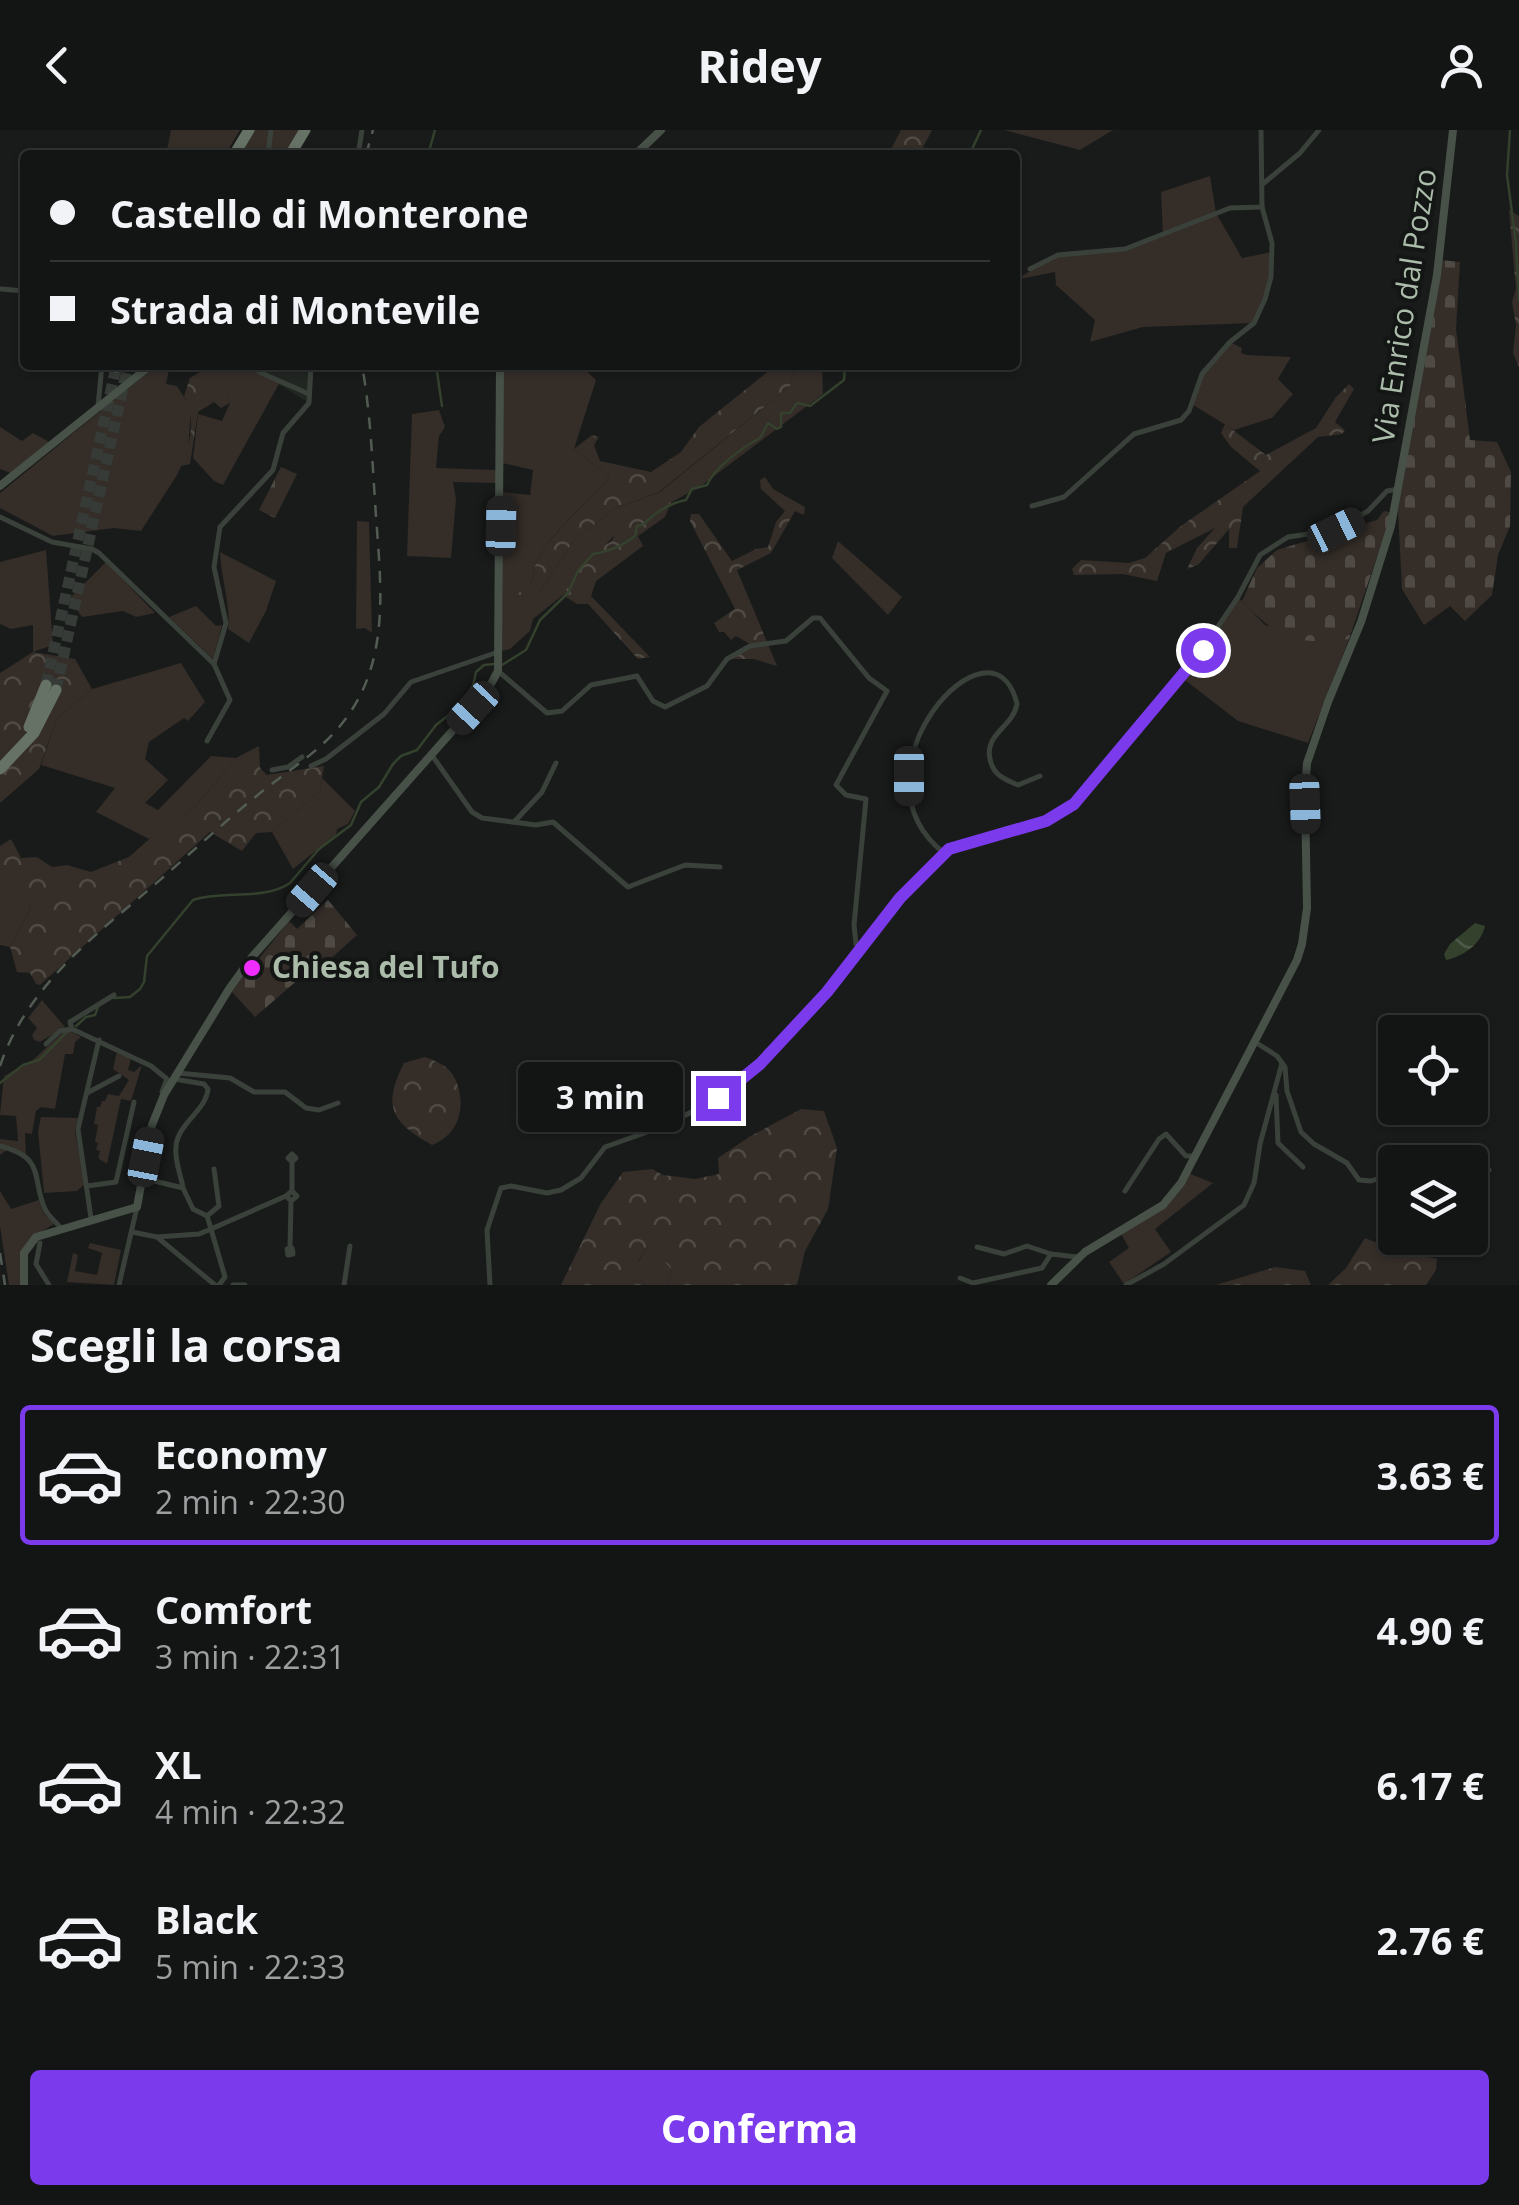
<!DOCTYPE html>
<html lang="it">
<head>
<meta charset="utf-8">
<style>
	body { margin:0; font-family:"Open Sans",sans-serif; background:#1c1d1d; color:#f1f3f6; height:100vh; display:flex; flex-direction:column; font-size:38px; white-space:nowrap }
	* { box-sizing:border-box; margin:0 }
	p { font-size:32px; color:#9d9ea0 }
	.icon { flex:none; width:55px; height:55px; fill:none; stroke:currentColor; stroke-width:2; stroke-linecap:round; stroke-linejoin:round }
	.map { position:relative; height:1155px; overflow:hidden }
	.drawer { display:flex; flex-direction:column; background:#131414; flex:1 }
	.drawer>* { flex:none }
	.top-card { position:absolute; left:20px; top:20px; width:1000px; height:220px; border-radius:10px; box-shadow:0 2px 8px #0004,0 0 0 2px #323334; display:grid; align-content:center; height:220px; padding:0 30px; background:#131414 }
	.buttons { position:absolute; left:1378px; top:885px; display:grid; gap:20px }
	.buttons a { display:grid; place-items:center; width:110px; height:110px; border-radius:10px; background:#131414; box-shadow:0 2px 8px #0004,0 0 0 2px #323334; font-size:50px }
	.end { position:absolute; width:45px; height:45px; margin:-22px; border:12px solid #7c3aed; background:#fff; box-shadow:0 0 0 5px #fff }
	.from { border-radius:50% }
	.bubble { position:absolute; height:70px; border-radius:10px; background:#131414; box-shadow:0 2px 8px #0004,0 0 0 2px #323334; font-size:32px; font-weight:700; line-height:70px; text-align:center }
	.car { position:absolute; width:30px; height:60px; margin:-30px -15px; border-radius:12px; box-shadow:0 0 8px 2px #0007; background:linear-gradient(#222 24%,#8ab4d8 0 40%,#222 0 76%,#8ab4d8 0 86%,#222 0) }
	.top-card b { display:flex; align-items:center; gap:35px; height:95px; font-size:38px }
	.top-card b+b { border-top:2px solid #323334 }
	.top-card i { width:25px; height:25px; background:#f1f3f6 }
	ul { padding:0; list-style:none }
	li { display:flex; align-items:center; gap:30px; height:140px; margin:0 20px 15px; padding:0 10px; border:5px solid transparent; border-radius:10px }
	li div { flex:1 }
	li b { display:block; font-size:38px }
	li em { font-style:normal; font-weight:700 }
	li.active { border-color:#7c3aed }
	li>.icon { width:90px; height:90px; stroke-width:1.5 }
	h2 { padding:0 30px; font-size:45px; line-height:120px }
	.button { display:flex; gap:20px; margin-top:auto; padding:20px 30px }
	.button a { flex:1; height:115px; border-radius:10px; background:#7c3aed; color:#fff; font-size:40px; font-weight:700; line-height:115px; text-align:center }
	header { display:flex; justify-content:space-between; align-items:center; height:130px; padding:0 30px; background:#131414; font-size:45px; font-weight:700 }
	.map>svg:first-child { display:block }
</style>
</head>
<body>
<header><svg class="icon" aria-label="back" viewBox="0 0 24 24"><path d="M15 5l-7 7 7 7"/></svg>Ridey<svg class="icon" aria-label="person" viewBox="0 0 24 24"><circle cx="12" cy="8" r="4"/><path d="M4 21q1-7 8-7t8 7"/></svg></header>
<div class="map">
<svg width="1519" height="1155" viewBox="0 0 1519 1155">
	<defs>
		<pattern id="forest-crowns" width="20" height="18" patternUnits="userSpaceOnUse" patternTransform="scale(2.5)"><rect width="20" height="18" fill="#342d28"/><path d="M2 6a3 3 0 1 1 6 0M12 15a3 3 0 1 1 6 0" fill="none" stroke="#4f4a44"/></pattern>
		<pattern id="cemetery-stones" width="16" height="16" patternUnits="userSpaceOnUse" patternTransform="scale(2.5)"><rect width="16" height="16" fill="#342d28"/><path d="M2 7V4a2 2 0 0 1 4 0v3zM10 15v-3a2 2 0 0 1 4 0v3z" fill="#4f4a44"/></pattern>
		<pattern id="water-waves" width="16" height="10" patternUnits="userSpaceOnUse" patternTransform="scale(2.5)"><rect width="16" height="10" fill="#33412d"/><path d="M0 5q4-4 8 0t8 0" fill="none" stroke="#4e5a49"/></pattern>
	</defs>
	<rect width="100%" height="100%" fill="#191b1a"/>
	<polygon fill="#222623" points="253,235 309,235 309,273 254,239"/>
	<g fill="#342d28">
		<polygon points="171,0 240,0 225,25 166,25"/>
		<polygon points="253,0 303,0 289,25 238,25"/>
		<polygon points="1004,0 1113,0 1080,20"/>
		<polygon points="1210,46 1216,83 1242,128 1272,122 1271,147 1254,193 1143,197 1090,212 1095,190 1056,155 1055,142 1015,150 1058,125 1108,123 1163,106 1161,62"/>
		<polygon points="1230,212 1242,218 1241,223 1246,225 1291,227 1278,249 1293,264 1272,288 1234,300 1193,275 1197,253"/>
		<polygon points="157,235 170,235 166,254 177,256 191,278 188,322 177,345 141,401 114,398 53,406 0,378 0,363"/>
		<polygon points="199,235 253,235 280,252 223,355 214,351 193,328 198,284 222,291 230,273 221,252"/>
		<path d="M502,235H580L596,250L574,319L610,347C590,369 555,400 540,425C527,447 544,451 511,467L539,463L574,410L614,379L660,362L790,256L795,235H822L823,264L701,356L616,403L563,465L533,489L530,501L510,519L498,522L501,362L530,365L533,340L502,333Z"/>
		<polygon points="439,280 445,297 439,306 436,338 496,340 496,353 453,352 456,369 451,428 407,426 412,284"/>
		<polygon points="0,297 22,311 33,303 51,313 13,344 0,339"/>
		<polygon points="357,391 369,392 372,503 365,498 356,499"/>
		<polygon points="838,411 902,467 888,485 832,428"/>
		<polygon points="46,420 53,515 33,522 33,495 11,499 0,494 0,432"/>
		<path d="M220,422L276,451L266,481L249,513L228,499C231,476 221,448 220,422Z"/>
		<polygon points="106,432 155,483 136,487 123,481 82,487 69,469"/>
		<polygon points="1238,467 1265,495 1349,509 1308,613 1238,591 1181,547"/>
		<polygon points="196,476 216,496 222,495 213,529 169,487"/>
		<polygon points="181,533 205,572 188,591 184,588 149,612 145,629 168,650 145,673 158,680 211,626 236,628 194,678 149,709 96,682 115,658 41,635 57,588 92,559"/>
		<polygon points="322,648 355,681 348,694 337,699 336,705 293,739 272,702 320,661"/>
		<polygon points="0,771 30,771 29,782 10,817 0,815"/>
		<polygon points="42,870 65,897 40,912 34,910 32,905 37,898 28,888"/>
		<polygon points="63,902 72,902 81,907 75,912 73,924 65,924 55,979 41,977 36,981 32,1004 25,1003 26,1027 11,1017 0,1025 0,1009 18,1011 16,986 0,985 4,946 34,929"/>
		<polygon points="117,921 131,929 128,940 134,942 142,935 131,971 121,969 107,1034 98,1028 100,1021 96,1020 98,1013 95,1012 98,995 94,994 97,977 100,977 102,971 105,971 108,964 119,966 129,950 113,939"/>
		<polygon points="41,987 78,988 75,1000 85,1054 77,1061 44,1063 38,1001"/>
		<polygon points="1188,1043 1213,1053 1155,1099 1171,1122 1124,1154 1109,1132 1129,1118 1120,1102 1163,1075"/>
		<polygon points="0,1061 11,1079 39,1070 44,1084 54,1094 41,1102 21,1123 22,1155 9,1155 0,1096"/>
		<polygon points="90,1113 121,1120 114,1155 67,1152 73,1123 78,1125 75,1141 97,1145 102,1123 88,1118"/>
		<polygon points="649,1113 672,1140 668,1155 645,1155 639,1149 638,1132"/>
	</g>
	<g fill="url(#forest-crowns)">
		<polygon points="901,0 932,0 919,25 888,25"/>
		<polygon points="1509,80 1519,86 1519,237 1513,223 1516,195 1512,172 1516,159"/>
		<path d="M770,235H795L790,256L659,362L614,379L574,410L539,463L522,480L514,479L510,467C544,452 527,447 540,425C553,403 591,368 610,347L574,319L592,305L599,307L594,315L600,331L651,342L681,322L699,297L770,240Z"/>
		<path d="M205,239L221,251L230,273L221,278L214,272L198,282L190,334L181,336C191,316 196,285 184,266L190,248Z"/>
		<polygon points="1349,254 1354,259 1335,292 1345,300 1342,304 1318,307 1243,377 1237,418 1229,418 1229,399 1198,435 1187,439 1197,418 1215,398 1166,423 1157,451 1123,444 1074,445 1072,439 1081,430 1129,433 1145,428 1181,396 1260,341 1231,317 1221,303 1225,294 1266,325 1316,298 1336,267"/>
		<polygon points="765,347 773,359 805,377 804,385 795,381 771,423 737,440 777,536 754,529 727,529 750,514 736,506 731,510 724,502 719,502 714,493 735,479 690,391 691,384 699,384 732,431 756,419 768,417 776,392 785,381 761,359 760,350"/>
		<polygon points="671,372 665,387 638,406 643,416 596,451 591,466 650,527 638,529 588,474 577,474 563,465 571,452 573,435 612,411 617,396"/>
		<polygon points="33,522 75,529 92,559 57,588 39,639 0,673 0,543"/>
		<polygon points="259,616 260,638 267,645 324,636 320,661 272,702 256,703 242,721 210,702 40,855 36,854 30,843 17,842 10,817 29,782 30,771 0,771 0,716 11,709 21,728 37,727 52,737 67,735 91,742 129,727 155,704 194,678 236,628"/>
		<path d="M425,927C435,931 447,935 453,945C468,972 461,1004 432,1015C391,992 382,976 404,933Z"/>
		<polygon points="801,979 824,981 837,1018 828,1079 805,1121 797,1155 668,1155 672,1140 649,1114 638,1131 649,1137 639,1149 645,1155 561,1155 601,1073 623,1042 652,1039 663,1045 695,1049 719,1044 718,1028 749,1007"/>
		<polygon points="1365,1108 1387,1117 1437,1129 1436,1140 1426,1155 1328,1155 1346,1138"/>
		<polygon points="1275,1137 1305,1141 1311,1155 1216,1155"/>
	</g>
	<g fill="url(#cemetery-stones)">
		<polygon points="1441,130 1460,132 1456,199 1470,310 1497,312 1511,342 1510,396 1498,425 1492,465 1465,491 1450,476 1424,495 1402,459 1398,380"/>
		<polygon points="281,337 297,344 275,388 259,380"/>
		<path d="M1384,381L1392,383L1349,509C1298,516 1277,508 1242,471L1257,438L1277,420L1377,390Z"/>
		<polygon points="328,770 357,805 328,831 324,827 255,887 232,862 248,839 254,844 258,840 254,835 289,791 297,799"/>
	</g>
	<path fill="url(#water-waves)" d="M1475,793L1485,796C1481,814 1464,826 1446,830L1444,824L1450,814Z"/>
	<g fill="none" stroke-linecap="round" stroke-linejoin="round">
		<g stroke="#33412d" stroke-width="2.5">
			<polyline points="1510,0 1507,45 1516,113 1519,171"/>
			<polyline points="428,25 435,0"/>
			<polyline points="973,25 973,17 981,0"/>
			<polyline points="436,235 442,276"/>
			<path d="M502,535L526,520L540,490L568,463L578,441L593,424C609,421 621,417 635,406L637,396L643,395C654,383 670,373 686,370L692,359L707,355C715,337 743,317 760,308L768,293L777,299L781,297V283H790L797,273L810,276L844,250L845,235"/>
			<path d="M114,868L130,867L140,859L144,852L147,826L193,770C222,760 264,771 290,753L319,719L351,695L361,672L379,657L393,634L401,626L417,620L436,595L459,577L473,556L476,542L484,535L494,534"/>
			<polyline points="76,896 86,887 95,885 98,877"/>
			<polyline points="0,953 23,935 39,930 67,902"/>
		</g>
		<g stroke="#363b37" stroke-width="11" stroke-dasharray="11 5.5" stroke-linecap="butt">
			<polyline points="46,555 116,237"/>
			<polyline points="56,560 128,235"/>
		</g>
		<g stroke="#3a413a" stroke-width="5">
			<polyline points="268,25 271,0"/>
			<polyline points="358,25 362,0"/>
			<polyline points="1264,53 1300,23 1319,0"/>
			<polyline points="1030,139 1058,125 1125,119 1230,78 1262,77 1261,0"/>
			<polyline points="1,159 25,161"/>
			<polyline points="253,235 259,242 309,264"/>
			<polyline points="98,276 102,235"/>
			<polyline points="1032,376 1064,367 1134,304 1181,290 1189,281 1202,244 1230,212 1254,193 1265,169 1271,147 1272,113 1262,77"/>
			<polyline points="0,387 52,412 92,419 99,423 214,534"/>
			<polyline points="498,541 547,583 562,581 591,555 637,546 653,571 665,577 707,556 727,529 750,516 786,511 813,488 820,488 869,548 887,561 836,655 846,665 866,669 854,795 856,814 861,818"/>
			<polyline points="207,611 230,570 214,534 226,493 214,437 220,397 273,340 283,303 309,273 311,235"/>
			<polyline points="431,624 472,682 482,688 536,695 553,692 628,757 685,735 720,737"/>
			<polyline points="311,636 326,629 384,584 411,552 498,522"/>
			<polyline points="272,640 288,637 302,627"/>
			<polyline points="514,692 542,662 556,633"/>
			<path d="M944,723C842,643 993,473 1017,574C1013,597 984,604 990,629C993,645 1004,649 1018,655L1040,646"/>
			<polyline points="72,899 70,892 114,865"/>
			<polyline points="1255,912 1277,926 1285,937 1287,961 1301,1002 1314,1014 1347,1033 1359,1050 1371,1051 1395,1043"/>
			<polyline points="46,914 60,901 72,899 151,936 167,949 162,962"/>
			<polyline points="178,943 230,948 254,962 285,962 306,978 319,980 338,973"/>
			<path d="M174,949L204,954L208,959C206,981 178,993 176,1016C174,1030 181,1045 183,1058"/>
			<polyline points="87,963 119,946"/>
			<polyline points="1276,965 1278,1013 1303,1037"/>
			<path d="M0,1016C47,1028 31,1049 45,1079C48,1086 56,1092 61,1098"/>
			<polyline points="292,1032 288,1028 292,1024 296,1028 292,1032 292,1061"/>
			<polyline points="1470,1037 1489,1040"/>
			<polyline points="142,1048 183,1058 193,1079 207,1086 211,1099 286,1066"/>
			<polyline points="87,1056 116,1052 134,972"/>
			<polyline points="1125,1061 1159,1009 1166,1004 1186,1026 1194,1026"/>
			<polyline points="207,1086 219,1076 214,1039"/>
			<polyline points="91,1088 78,999 99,910"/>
			<polyline points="132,1102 157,1107 215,1155"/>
			<polyline points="157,1107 199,1104 211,1099 225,1147 219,1155"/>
			<polyline points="40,1113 36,1134 49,1155"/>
			<polyline points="977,1117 1004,1124 1027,1116 1051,1124"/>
			<polyline points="290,1118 291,1071 286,1066 292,1061 297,1066 291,1071"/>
			<polygon points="292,1118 293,1124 288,1125 287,1119"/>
			<polyline points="960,1148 973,1153 1042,1138 1051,1124 1077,1127"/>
			<polyline points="119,1155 137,1077"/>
			<polyline points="233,1155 245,1155"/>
			<polyline points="344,1155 350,1116"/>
			<polyline points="490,1155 487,1100 501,1058 511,1056 547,1063 561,1060 581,1048 605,1017 664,996 717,969 760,934 827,862 901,768 949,719 1045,691 1073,673 1203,519 1238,467 1260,425 1288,407 1336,400 1368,381 1387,361 1399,359"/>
			<polyline points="1126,1155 1164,1134 1244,1075 1254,1053 1260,1014 1282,933"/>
		</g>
		<g stroke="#475148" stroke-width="8">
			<polyline points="635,25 661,0"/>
			<polyline points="0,356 151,235"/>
			<polyline points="24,1155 24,1123 36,1107 137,1077 152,995 164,965 229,859 252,827 486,563 498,541 500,235"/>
			<polyline points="1051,1155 1085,1122 1163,1075 1181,1053 1297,830 1302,814 1307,778 1305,665 1307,633 1328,572 1361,492 1391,396 1437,145 1453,0"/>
		</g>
		<g stroke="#657265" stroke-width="11">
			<polyline points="234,25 249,0"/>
			<polyline points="290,25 305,0"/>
			<polyline points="116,237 116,235"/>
			<polyline points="29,597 46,555"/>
			<polyline points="0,639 34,603 56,560"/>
		</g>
		<g stroke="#525c53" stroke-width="2.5" stroke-dasharray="12 10" stroke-linecap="butt">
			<polyline points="366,25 373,0"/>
			<path d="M0,936C22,870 75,821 127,778C172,741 213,701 259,664C293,636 329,617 353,578C392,516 379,440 375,371C372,325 370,280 362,235"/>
			<polyline points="0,1123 5,1155"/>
		</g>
	</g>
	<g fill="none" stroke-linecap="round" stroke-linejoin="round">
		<polyline stroke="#7c3aed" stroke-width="12" points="718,968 760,934 827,862 900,768 949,719 1046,691 1074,674 1203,520"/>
	</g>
	<circle fill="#f02dff" stroke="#141615" stroke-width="4" cx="252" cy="838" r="10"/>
	<g text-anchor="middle" stroke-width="8" stroke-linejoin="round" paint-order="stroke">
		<g font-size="30" fill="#abbcaa" stroke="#141615">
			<text transform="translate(1405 176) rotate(-81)" y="10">Via Enrico dal Pozzo</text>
		</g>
		<g font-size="30" font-weight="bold" fill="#abbcaa" stroke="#141615" text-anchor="start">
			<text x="272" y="848">Chiesa del Tufo</text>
		</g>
	</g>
</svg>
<div class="buttons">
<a><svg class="icon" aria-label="locate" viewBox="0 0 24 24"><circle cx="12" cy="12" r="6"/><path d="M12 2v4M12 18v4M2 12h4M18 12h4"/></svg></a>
<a><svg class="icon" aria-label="layers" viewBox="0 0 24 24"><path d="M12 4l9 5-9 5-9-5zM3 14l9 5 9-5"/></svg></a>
</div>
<i class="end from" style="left:1203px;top:520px"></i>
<i class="end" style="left:718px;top:968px"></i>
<div class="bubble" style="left:518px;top:932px;width:165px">3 min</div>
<i class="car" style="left:501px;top:396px;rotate:1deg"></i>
<i class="car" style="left:1336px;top:400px;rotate:64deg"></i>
<i class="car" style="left:473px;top:578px;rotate:223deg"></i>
<i class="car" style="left:909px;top:646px;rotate:180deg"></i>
<i class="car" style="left:1305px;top:674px;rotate:178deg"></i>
<i class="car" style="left:312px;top:760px;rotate:221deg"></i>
<i class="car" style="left:146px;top:1027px;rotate:11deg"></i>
<div class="top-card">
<b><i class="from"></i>Castello di Monterone</b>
<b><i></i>Strada di Montevile</b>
</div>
</div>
<section class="drawer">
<h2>Scegli la corsa</h2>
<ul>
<li class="active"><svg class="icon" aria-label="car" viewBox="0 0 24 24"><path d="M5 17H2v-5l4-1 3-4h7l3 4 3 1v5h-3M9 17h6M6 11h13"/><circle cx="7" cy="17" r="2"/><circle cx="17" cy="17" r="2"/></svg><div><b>Economy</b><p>2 min · 22:30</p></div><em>3.63 €</em></li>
<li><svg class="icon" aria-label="car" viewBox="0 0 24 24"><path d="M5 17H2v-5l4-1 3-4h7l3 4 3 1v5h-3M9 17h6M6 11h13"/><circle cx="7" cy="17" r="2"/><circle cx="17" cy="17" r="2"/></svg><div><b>Comfort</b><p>3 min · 22:31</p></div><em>4.90 €</em></li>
<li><svg class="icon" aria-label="car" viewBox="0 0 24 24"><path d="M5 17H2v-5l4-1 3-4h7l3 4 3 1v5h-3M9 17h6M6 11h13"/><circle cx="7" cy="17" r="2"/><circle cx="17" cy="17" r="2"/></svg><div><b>XL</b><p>4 min · 22:32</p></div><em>6.17 €</em></li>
<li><svg class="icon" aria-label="car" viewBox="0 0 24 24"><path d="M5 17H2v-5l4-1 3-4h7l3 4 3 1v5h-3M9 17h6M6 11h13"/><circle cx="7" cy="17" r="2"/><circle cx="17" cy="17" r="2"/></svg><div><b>Black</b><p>5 min · 22:33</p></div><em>2.76 €</em></li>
</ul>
<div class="button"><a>Conferma</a></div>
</section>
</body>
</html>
